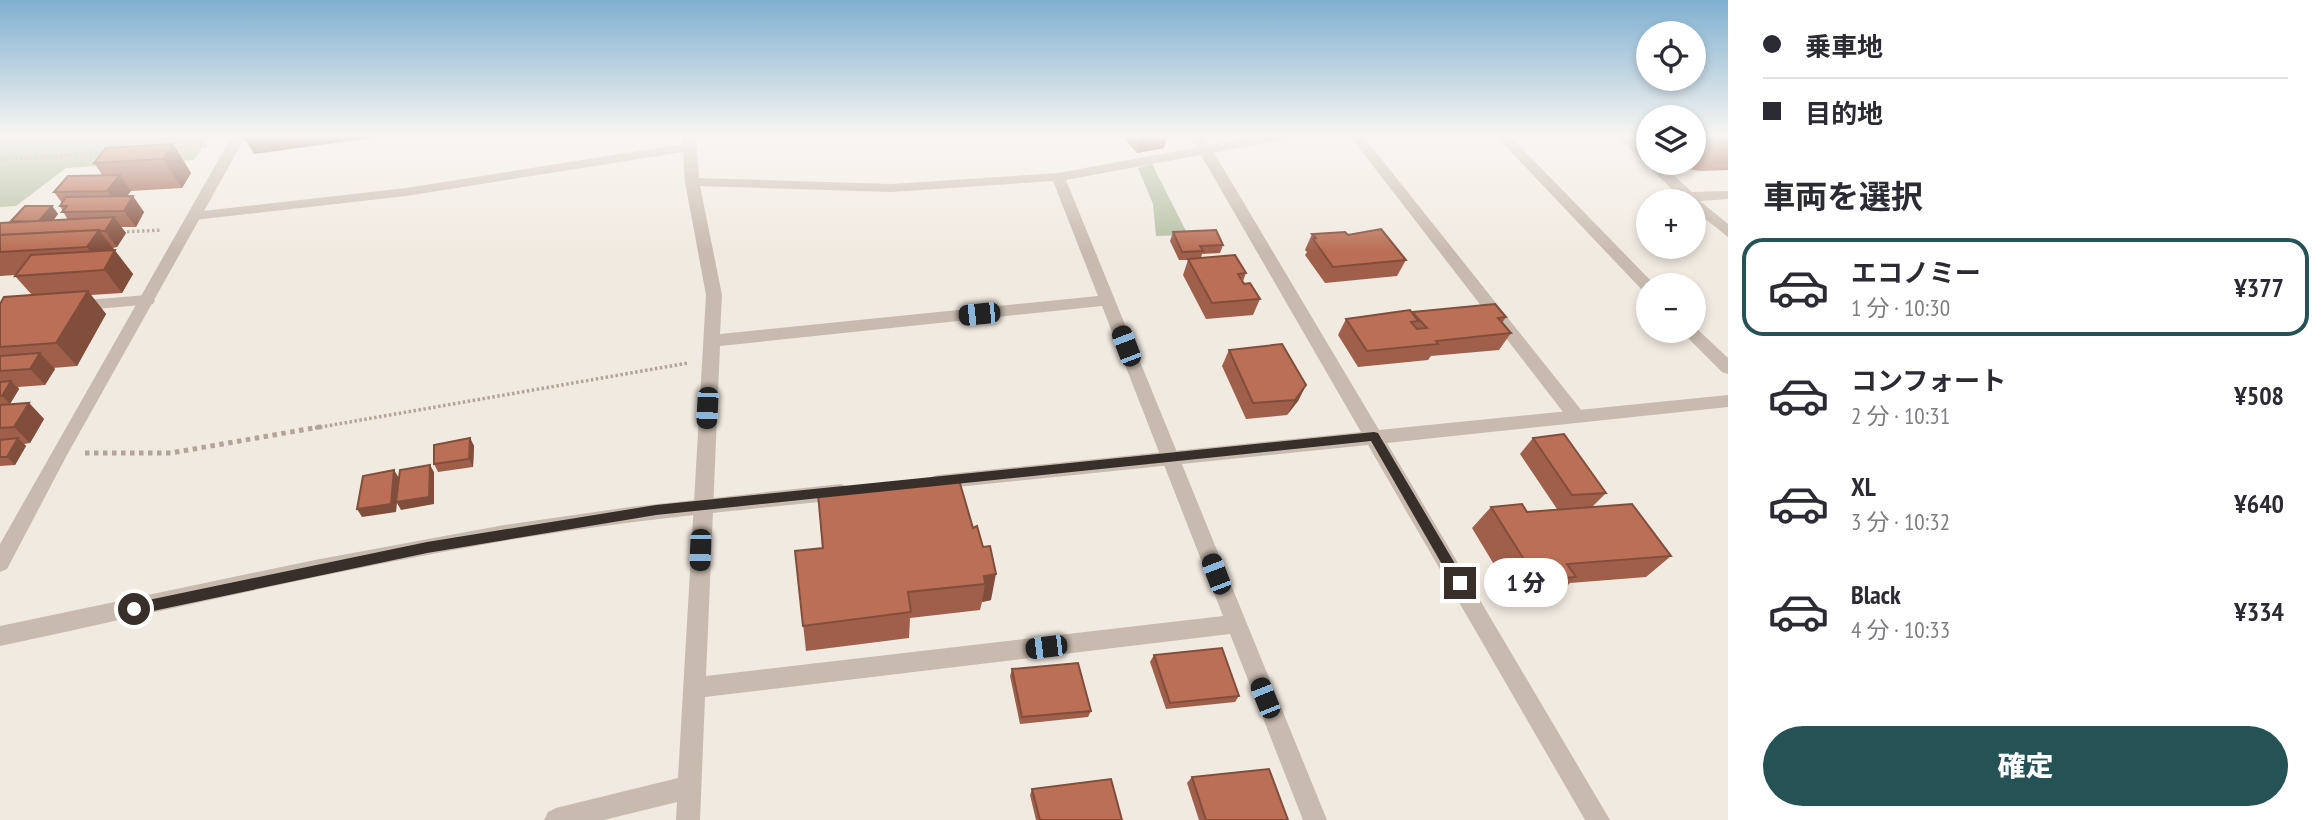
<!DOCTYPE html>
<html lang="ja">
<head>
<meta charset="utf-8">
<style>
	body { margin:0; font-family:"PT Sans Narrow","Noto Sans JP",sans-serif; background:#f7f7f7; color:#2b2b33; height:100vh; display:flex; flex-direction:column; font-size:26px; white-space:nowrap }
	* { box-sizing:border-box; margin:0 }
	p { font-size:23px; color:#7c7c81 }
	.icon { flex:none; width:38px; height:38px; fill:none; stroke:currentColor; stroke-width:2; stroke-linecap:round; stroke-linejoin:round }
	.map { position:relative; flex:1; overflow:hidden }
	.side { display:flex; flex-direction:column; background:#fff; width:595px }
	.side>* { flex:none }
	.top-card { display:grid; align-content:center; height:154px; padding:0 35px; background:#fff }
	.controls { position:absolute; left:1636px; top:21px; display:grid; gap:14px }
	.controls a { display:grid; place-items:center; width:70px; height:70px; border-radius:50%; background:#fff; box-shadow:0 4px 10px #0003; font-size:35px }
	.end { position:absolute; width:32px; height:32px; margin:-16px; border:9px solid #382f2b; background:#fff; box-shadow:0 0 0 4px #fff }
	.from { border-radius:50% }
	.bubble { position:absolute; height:49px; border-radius:24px; background:#fff; box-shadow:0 4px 10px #0003; font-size:23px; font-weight:800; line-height:49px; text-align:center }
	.car { position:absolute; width:21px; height:42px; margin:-21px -10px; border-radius:9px; box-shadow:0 0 5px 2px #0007; background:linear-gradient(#222 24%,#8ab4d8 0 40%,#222 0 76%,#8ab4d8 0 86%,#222 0) }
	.top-card b { display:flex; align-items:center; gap:24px; height:66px; font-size:26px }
	.top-card b+b { border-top:2px solid #e1e1e2 }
	.top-card i { width:18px; height:18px; background:#2b2b33 }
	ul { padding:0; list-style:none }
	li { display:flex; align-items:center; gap:21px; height:98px; margin:0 14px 10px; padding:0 21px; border:4px solid transparent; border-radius:21px }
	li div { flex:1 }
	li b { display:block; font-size:26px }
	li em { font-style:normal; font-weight:800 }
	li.selected { border-color:#255255 }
	li>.icon { width:63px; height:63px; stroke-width:1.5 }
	h2 { padding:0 35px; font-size:32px; line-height:84px }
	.button { display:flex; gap:14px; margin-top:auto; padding:14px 35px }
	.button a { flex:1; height:80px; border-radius:42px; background:#255255; color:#fff; font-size:28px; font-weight:800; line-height:80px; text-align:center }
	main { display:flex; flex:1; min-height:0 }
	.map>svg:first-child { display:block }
</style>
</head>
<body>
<main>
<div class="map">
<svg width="1728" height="820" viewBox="0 0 1728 820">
	<rect width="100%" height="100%" fill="#f1eae1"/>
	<g fill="#b5bfa2">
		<polygon points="0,136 210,136 194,160 66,168 16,206 0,207"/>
		<polygon points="1152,164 1188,235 1156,236 1153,204 1138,168"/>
	</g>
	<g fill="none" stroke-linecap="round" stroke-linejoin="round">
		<g stroke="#b4a498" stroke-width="3.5" stroke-dasharray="2.5 2.5" stroke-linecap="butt">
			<polyline points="169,148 209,146"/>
			<polyline points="0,160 108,152"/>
			<polyline points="122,232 162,230"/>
			<polyline points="315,428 688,363"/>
		</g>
		<polyline stroke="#b4a498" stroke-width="5" stroke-dasharray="4.5 4.5" stroke-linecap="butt" points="85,453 171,453 325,426"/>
		<g fill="#c8baae" fill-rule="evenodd">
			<path d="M682,136H696L699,178L891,184L1058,173L1260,136H1288L1282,140L1066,180L1327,820H1303L1230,634L705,697L700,820H676L677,802L604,820H544L548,812L556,808L678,778L706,295L685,182L683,152L406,196L194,220L187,216L194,212L406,188L683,144ZM1053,181L1098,296L720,334L722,295L700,186L891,192ZM1102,306L1223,616L706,676L720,346Z"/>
			<polygon points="1350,136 1363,136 1582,411 1585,416 1582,421 1570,421"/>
			<polygon points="1496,136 1510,136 1653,283 1655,285 1648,285 1648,292 1643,291"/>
			<polygon points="1617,136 1631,136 1648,152 1648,163 1660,163 1692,192 1728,191 1728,199 1700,201 1728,224 1728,237 1694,210 1694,201 1683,200"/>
			<polygon points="147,295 155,300 153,304 74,311 66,306 74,301"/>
			<polygon points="1694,326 1728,358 1728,374 1722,372 1685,335 1683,331 1694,331"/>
		</g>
		<g fill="#c8baae" fill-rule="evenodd">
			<polygon points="232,136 246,136 67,455 7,569 0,572 0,544"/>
			<polygon points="1190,136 1204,136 1379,430 1728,395 1728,407 1387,443 1610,820 1585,820 1368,445 938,489 931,487 929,482 931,477 938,475 1361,432"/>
			<path d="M841,484L848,487L850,492L848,497L841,500C728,511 616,522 504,541C335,570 168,610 0,646V626L315,560L504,525L630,507Z"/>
		</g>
	</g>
	<g fill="#a05f4a">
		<polygon points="1122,136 1167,136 1164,148 1137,153"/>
		<polygon points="1694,136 1728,136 1728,170 1701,171 1687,169 1681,163 1694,163"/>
		<polygon points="173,144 191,173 182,188 130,191 127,196 144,212 136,227 121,227 126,233 117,247 113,248 133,274 122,293 91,295 106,314 77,366 53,368 55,369 45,385 18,387 19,389 10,404 0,405 0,304 32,295 15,276 16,275 0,276 0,223 12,223 11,221 52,206 58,214 53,221 68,220 60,206 62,203 54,192 103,176 94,163"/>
		<polygon points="1173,232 1223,245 1220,253 1202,254 1201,258 1246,273 1243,281 1260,299 1253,315 1206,319 1183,275 1188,260 1179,260 1170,241"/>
		<polygon points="1312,234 1348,235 1406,260 1397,276 1325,283 1305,255 1307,252 1305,250"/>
		<polygon points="1412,312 1506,317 1502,323 1511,333 1499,350 1431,356 1428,360 1358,367 1338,335 1346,319 1412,313"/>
		<polygon points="1229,350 1306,385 1298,401 1287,415 1246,419 1222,366"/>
		<polygon points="29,403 44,419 30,443 24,444 26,446 15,465 0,466 0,405"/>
		<polygon points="470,438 474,446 473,467 438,472 434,464"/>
		<polygon points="1533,438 1606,493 1592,507 1671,556 1646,577 1570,583 1554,598 1516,601 1472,528 1491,507 1527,512 1557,509 1520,454"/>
		<polygon points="959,480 991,600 982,602 980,610 910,618 909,638 806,651 795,551 822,548 818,494"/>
		<polygon points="1154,655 1239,696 1235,702 1166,709 1150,662"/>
		<polygon points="1012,669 1091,711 1088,717 1020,724 1010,676"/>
		<polygon points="1192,777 1288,820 1199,820 1187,783"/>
		<polygon points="1032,789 1122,820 1036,820 1030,795"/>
	</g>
	<g fill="#824e3c">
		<polygon points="263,136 386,136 254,154 245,139"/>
		<polygon points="1147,136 1167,136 1164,148 1137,153 1140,137"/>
		<polygon points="173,144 191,173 182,188 163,159"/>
		<polygon points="120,175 131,191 119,207 107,191"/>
		<polygon points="133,196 144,212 136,227 124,211"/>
		<polygon points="52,206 58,214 45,230 38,222"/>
		<polygon points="114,217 126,233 117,247 105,231"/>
		<polygon points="99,230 133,274 122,293 87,247"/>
		<polygon points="88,291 106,314 77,366 56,343"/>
		<polygon points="40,353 55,369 45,385 30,369"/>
		<polygon points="11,381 19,389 10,404 2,396"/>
		<polygon points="1306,385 1298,401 1287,415 1295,400"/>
		<polygon points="29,403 44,419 30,443 14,427"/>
		<polygon points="18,438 26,446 15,465 7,457"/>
		<polygon points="470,438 474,446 473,467 469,459"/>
		<polygon points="430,465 434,472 434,504 401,510 397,503 396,512 362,517 357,509 394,470 399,478"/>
		<polygon points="996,574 991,600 982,602 985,584 984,576"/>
	</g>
	<g fill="#ba6f56" stroke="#824e3c" stroke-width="2">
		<polygon points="246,136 263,136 245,139"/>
		<polygon points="1705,136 1728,136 1728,142 1709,140"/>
		<polygon points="173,144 163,159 94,163 106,148"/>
		<polygon points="120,175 107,191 54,192 68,176"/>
		<polygon points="133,196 124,211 62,212 67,206 60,206 66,197"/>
		<polygon points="25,206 52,206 38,222 11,221"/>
		<polygon points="114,217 105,231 101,231 99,230 0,235 0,223"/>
		<polygon points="1381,229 1406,260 1333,267 1313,239 1316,238 1312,234 1345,232 1348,235"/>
		<polygon points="99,230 87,247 0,252 0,235"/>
		<polygon points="1216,230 1223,245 1200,246 1203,251 1182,252 1173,232"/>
		<polygon points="115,250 104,270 15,276 31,255"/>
		<polygon points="1235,255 1246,273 1238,274 1244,284 1250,283 1260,299 1212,303 1188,259"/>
		<polygon points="88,291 56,343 0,347 0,304 4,297"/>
		<polygon points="1495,304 1506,317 1498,318 1511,333 1436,341 1438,344 1367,351 1346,319 1410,310 1418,321 1411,322 1417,329 1427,328 1412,312"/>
		<polygon points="1282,344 1306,385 1295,400 1253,403 1229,350"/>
		<polygon points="40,353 30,369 0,371 0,356"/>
		<polygon points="11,381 2,396 0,396 0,382"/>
		<polygon points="29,403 14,427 0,428 0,405"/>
		<polygon points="1564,434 1606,493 1572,495 1533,438"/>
		<polygon points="18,438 7,457 0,457 0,440"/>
		<polygon points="470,438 469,459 434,464 434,445"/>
		<polygon points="430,465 429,497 396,502 400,470"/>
		<polygon points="394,470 391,504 357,509 363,476"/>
		<polygon points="959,480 973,528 977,526 983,547 990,546 996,574 984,576 985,584 908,592 911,612 803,626 795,551 823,548 818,494"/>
		<polygon points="1522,504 1527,512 1632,504 1671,556 1567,564 1576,577 1537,580 1491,507"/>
		<polygon points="1222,648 1239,696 1170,703 1154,655"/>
		<polygon points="1078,663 1091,711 1022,717 1012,669"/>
		<polygon points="1269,769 1288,820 1206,820 1192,777"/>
		<polygon points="1111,779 1122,820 1040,820 1032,789"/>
	</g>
	<linearGradient id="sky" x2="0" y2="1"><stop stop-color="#7fb0d0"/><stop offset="0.54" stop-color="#f9f6f2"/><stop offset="1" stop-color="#f9f6f2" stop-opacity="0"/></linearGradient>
	<rect width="1728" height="251" fill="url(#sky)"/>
	<polygon fill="#382f2b" points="1374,432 1378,433 1464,579 1464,587 1455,587 1371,441 656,515 427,553 134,615 127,609 134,603 427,542 656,505"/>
</svg>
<div class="controls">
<a><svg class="icon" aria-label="locate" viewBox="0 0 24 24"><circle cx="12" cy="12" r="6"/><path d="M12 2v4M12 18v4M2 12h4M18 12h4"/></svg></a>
<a><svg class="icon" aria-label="layers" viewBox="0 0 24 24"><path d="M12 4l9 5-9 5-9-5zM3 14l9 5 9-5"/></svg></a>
<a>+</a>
<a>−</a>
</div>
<i class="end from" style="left:134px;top:609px"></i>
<i class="end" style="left:1460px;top:583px"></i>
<div class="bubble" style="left:1484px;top:558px;width:84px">1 分</div>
<i class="car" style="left:979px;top:314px;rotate:264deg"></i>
<i class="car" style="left:1126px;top:346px;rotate:339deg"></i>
<i class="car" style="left:707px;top:408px;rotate:183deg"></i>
<i class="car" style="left:700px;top:550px;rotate:182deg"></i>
<i class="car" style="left:1216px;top:574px;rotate:339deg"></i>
<i class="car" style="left:1046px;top:647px;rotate:263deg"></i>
<i class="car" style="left:1265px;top:698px;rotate:338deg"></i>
</div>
<section class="side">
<div class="top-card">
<b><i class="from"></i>乗車地</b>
<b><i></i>目的地</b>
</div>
<h2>車両を選択</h2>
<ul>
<li class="selected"><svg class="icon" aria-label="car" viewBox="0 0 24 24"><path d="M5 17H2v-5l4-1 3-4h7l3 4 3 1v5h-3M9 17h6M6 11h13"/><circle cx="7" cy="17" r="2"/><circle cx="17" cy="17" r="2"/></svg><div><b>エコノミー</b><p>1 分 · 10:30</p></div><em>¥377</em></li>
<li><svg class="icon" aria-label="car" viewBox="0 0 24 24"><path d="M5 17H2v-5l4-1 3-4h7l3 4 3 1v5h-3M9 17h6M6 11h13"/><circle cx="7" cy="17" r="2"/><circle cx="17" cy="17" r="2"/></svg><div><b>コンフォート</b><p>2 分 · 10:31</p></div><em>¥508</em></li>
<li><svg class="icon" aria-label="car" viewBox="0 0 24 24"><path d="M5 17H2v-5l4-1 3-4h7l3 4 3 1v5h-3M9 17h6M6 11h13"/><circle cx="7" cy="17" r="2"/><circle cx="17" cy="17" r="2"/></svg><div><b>XL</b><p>3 分 · 10:32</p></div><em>¥640</em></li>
<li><svg class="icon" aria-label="car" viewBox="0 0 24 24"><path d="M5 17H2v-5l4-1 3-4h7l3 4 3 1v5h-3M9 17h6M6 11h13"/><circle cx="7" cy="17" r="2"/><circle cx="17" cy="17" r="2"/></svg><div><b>Black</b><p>4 分 · 10:33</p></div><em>¥334</em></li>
</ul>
<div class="button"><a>確定</a></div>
</section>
</main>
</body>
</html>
